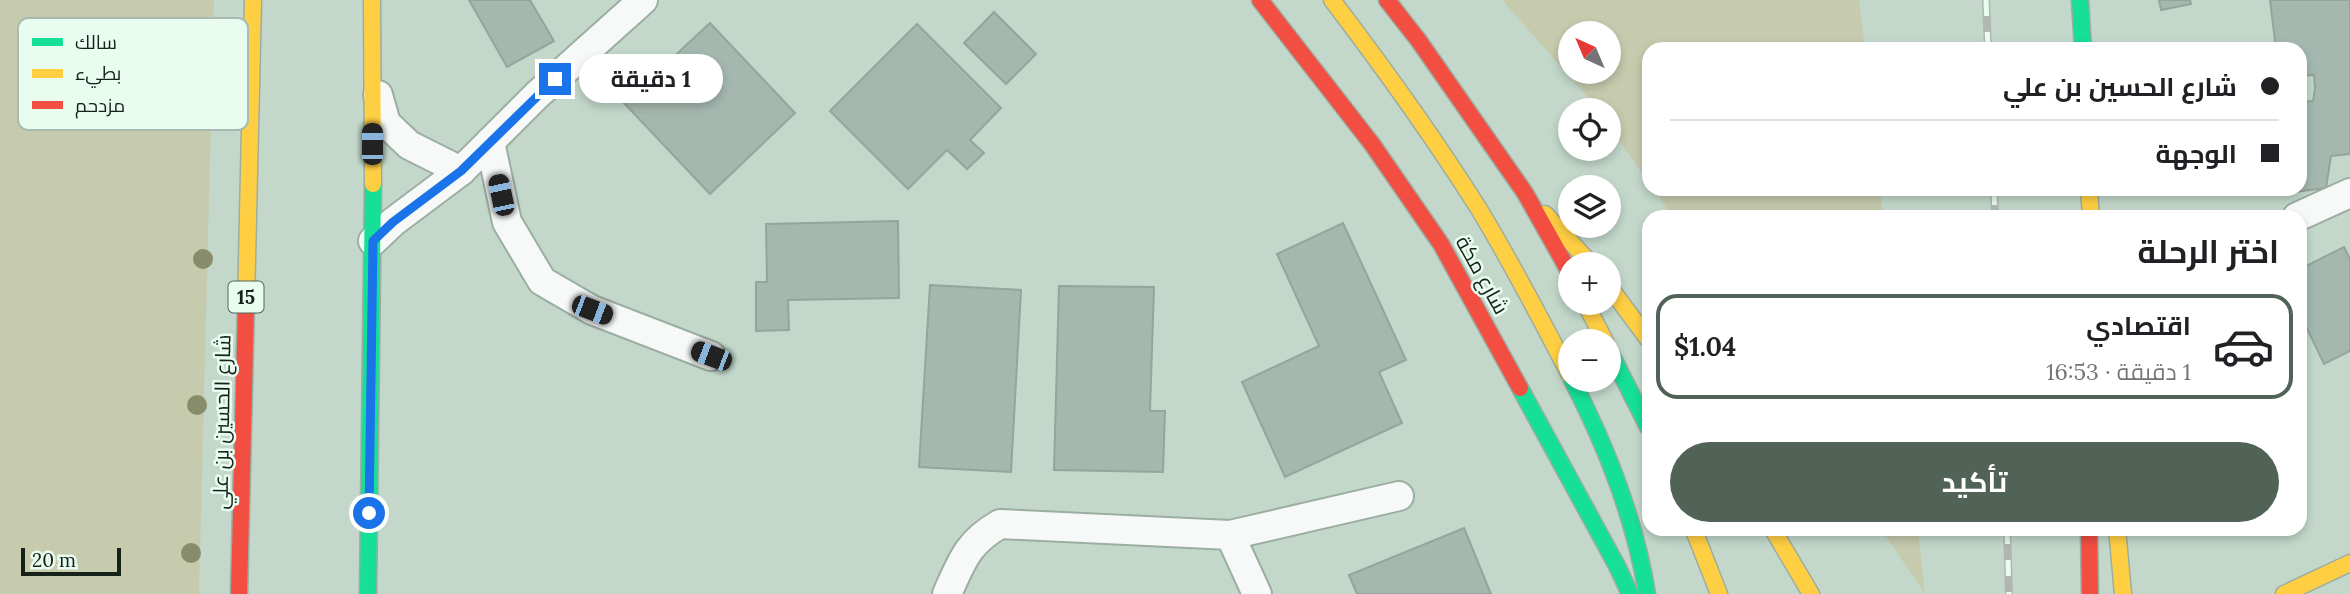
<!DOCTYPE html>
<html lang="ar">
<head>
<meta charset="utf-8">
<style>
	body { margin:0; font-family:Lora,Cairo,serif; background:#f6f6f6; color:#202124; direction:rtl; height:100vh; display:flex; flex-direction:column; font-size:26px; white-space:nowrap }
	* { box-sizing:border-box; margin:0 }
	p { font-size:23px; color:#757577 }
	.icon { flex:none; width:38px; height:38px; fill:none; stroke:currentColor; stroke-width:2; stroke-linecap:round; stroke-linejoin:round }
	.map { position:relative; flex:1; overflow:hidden; direction:ltr }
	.side { position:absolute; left:1642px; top:210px; width:665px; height:326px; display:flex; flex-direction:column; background:#fff; border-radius:21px; box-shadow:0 4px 10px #0003; direction:rtl }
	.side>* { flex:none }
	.hud { position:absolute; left:1642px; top:42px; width:665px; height:154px; border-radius:21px; box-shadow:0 4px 10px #0003; direction:rtl; display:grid; align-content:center; height:154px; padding:0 28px; background:#fff }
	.needle { width:46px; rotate:316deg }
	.controls { position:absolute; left:1558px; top:21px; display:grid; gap:14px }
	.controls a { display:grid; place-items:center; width:63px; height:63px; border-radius:50%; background:#fff; box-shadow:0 4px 10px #0003; font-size:35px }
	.scale { position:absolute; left:21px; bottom:18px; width:100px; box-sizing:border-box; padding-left:7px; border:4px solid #142219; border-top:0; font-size:19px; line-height:24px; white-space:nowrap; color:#142219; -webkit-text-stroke:5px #e9fcf0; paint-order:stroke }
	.end { position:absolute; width:32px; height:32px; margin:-16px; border:9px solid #1a73e8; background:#fff; box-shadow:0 0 0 4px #fff }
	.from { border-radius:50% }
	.bubble { position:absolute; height:49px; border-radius:24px; background:#fff; box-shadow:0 4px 10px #0003; font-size:23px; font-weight:700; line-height:49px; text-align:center; direction:rtl }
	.car { position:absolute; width:21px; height:42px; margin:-21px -10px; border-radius:9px; box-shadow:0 0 5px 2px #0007; background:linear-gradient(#222 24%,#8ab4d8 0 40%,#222 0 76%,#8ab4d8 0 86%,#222 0) }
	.hud b { display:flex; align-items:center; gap:24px; height:66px; font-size:26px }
	.hud b+b { border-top:2px solid #e0e0e0 }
	.hud i { width:18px; height:18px; background:#202124 }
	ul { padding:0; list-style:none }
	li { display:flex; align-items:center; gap:21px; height:105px; margin:0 14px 10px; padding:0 14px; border:4px solid #e0e0e0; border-radius:21px }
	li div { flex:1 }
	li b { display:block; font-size:26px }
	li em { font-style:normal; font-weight:700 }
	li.selected { border-color:#516257 }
	li>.icon { width:63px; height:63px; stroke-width:1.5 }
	h2 { padding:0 28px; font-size:32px; line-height:84px }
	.action { display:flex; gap:14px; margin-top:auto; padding:14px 28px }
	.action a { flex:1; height:80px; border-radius:42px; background:#516257; color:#fff; font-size:28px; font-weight:700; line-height:80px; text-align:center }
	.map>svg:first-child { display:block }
</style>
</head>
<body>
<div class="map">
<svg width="2350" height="594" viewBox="0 0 2350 594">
	<rect width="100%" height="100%" fill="#c3d8cb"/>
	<g fill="#c6cbae" fill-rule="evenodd">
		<polygon points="0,0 214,0 199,594 0,594"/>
		<path d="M1502,0H1859L1865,49H1648V182L1608,124V110H1599ZM1570,33H1608V72H1570Z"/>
		<polygon points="1654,189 1880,189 1883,217 1672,217"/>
		<polygon points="1881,529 1918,529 1925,594"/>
	</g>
	<g fill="#a5b8b0" stroke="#93a59d" stroke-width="2">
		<polygon points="469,0 530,0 554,41 507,67"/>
		<polygon points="2159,0 2190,0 2191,4 2161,10"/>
		<polygon points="2270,0 2350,0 2350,154 2331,156 2326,188 2277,194 2276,189 2300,189 2300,102 2313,101 2315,88 2314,75 2300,76 2300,49 2276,49"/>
		<polygon points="994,12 1036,54 1006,84 964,43"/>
		<polygon points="710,23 795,113 710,194 624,103"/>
		<polygon points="917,24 1001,108 970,140 984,153 967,169 947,150 908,189 830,111"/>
		<polygon points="898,221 899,298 788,300 789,330 756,331 756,282 767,282 766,224"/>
		<polygon points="1343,223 1406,360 1379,372 1402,423 1285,477 1242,382 1319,346 1277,254"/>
		<polygon points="2344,247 2350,259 2350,351 2324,364 2300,314 2300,269"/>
		<polygon points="930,285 1021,290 1011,472 919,467"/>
		<polygon points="1059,286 1154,287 1150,411 1165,411 1163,472 1054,470"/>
		<polygon points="1464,528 1491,594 1357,594 1349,575"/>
	</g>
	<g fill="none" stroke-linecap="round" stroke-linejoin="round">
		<defs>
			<g id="street">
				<polyline points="378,95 386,123 409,145 461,171"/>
				<polyline points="490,142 507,222 542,281 592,310 711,356"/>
				<polyline points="2297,217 2350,193"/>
				<polyline points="373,241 393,222 461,171 537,95 643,0"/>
				<polyline points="1230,535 1257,594"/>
				<path d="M947,594C962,561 967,543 1000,524L1230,535L1399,496"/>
			</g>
			<g id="fast">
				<polyline points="2080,0 2083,49"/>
				<polyline points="1608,348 1648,427"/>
				<path d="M1572,380C1607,448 1635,518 1647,594"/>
				<polyline points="1520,388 1617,566 1630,594"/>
				<polyline points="368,594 373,184"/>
			</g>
			<g id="slow">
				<polyline points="372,0 373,184"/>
				<path d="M1332,0C1383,67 1432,135 1477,206C1511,261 1540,318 1570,375"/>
				<polyline points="2089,189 2091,217"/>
				<polyline points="1545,214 1591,264"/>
				<polyline points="1608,285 1648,339"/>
				<polyline points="246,303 253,0"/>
				<polyline points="1585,303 1605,341"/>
				<polyline points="1693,528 1719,594"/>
				<polyline points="1772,528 1811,594"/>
				<polyline points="2117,528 2123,594"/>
				<polyline points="2284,594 2350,563"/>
			</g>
			<g id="jam">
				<polyline points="1260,0 1372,144 1441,244 1520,388"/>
				<polyline points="1387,0 1419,41 1525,193 1570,273"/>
				<polyline points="2089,528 2090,594"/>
				<polyline points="239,594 246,303"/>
			</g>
		</defs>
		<use href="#street" stroke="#9cada2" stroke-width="32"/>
		<use href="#fast" stroke="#9cada2" stroke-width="19"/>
		<use href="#slow" stroke="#9cada2" stroke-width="19"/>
		<use href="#jam" stroke="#9cada2" stroke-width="19"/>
		<use href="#street" stroke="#f6f9f7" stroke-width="28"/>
		<use href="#fast" stroke="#16e098" stroke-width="16"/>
		<use href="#slow" stroke="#ffcf43" stroke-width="16"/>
		<use href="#jam" stroke="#f24e42" stroke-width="16"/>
		<defs>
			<g id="rail">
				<polyline points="1986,0 1988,49"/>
				<polyline points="1994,189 1995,217"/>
				<polyline points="2007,528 2009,594"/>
			</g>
		</defs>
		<use href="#rail" stroke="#b0b6b2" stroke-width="8"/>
		<use href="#rail" stroke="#e9fcf0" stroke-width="5" stroke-dasharray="16" stroke-linecap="butt"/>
	</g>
	<g fill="#898c6a">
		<circle cx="203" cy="121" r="10"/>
		<circle cx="203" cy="259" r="10"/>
		<circle cx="197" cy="405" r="10"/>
		<circle cx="191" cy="553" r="10"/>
	</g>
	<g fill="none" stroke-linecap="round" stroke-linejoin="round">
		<polyline stroke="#1a73e8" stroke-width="9" points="369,513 373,241 393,222 461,171 555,79"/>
	</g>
	<g text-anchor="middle" stroke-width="5" stroke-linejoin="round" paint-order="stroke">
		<rect fill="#e9fcf0" stroke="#54635a" stroke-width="2" x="228.5" y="281.5" width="35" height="31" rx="5"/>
		<g font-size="19" font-weight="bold" fill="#142219">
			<text x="246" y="304">15</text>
		</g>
		<g font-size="21" fill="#142219" stroke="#e9fcf0">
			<text transform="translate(1482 275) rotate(61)" y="7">شارع مكة</text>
			<text transform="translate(222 422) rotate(-89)" y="7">شارع الحسين بن علي</text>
		</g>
	</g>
	<rect x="18" y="18" width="230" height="112" rx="10" fill="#e9fcf0" stroke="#a9bbb0" stroke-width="2"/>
	<rect x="32" y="38" width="31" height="8" fill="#16e098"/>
	<rect x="32" y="69" width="31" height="9" fill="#ffcf43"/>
	<rect x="32" y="101" width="31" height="8" fill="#f24e42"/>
	<g font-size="19" fill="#142219">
		<text x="75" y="49">سالك</text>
		<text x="75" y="80">بطيء</text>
		<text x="75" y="112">مزدحم</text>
	</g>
</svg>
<div class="controls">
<a><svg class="needle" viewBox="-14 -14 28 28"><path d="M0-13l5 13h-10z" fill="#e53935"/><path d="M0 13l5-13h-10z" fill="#757577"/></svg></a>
<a><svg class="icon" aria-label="locate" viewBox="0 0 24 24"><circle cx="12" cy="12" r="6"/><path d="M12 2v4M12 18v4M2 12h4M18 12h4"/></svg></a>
<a><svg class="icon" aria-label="layers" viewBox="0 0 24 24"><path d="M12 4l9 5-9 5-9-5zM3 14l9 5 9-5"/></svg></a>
<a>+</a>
<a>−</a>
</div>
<div class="scale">20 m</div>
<i class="end from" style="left:369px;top:513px"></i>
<i class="end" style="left:555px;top:79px"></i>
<div class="bubble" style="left:579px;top:54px;width:144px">1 دقيقة</div>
<i class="car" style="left:372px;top:144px;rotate:0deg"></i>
<i class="car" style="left:501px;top:195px;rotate:348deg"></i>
<i class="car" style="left:592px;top:310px;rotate:111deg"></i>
<i class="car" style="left:711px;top:356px;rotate:291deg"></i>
<div class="hud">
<b><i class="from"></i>شارع الحسين بن علي</b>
<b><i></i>الوجهة</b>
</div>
<section class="side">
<h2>اختر الرحلة</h2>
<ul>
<li class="selected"><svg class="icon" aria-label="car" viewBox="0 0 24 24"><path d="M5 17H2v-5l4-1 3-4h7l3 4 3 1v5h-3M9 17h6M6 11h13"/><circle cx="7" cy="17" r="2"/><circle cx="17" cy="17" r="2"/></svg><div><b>اقتصادي</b><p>1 دقيقة · 16:53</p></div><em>$1.04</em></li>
</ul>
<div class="action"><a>تأكيد</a></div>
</section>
</div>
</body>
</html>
